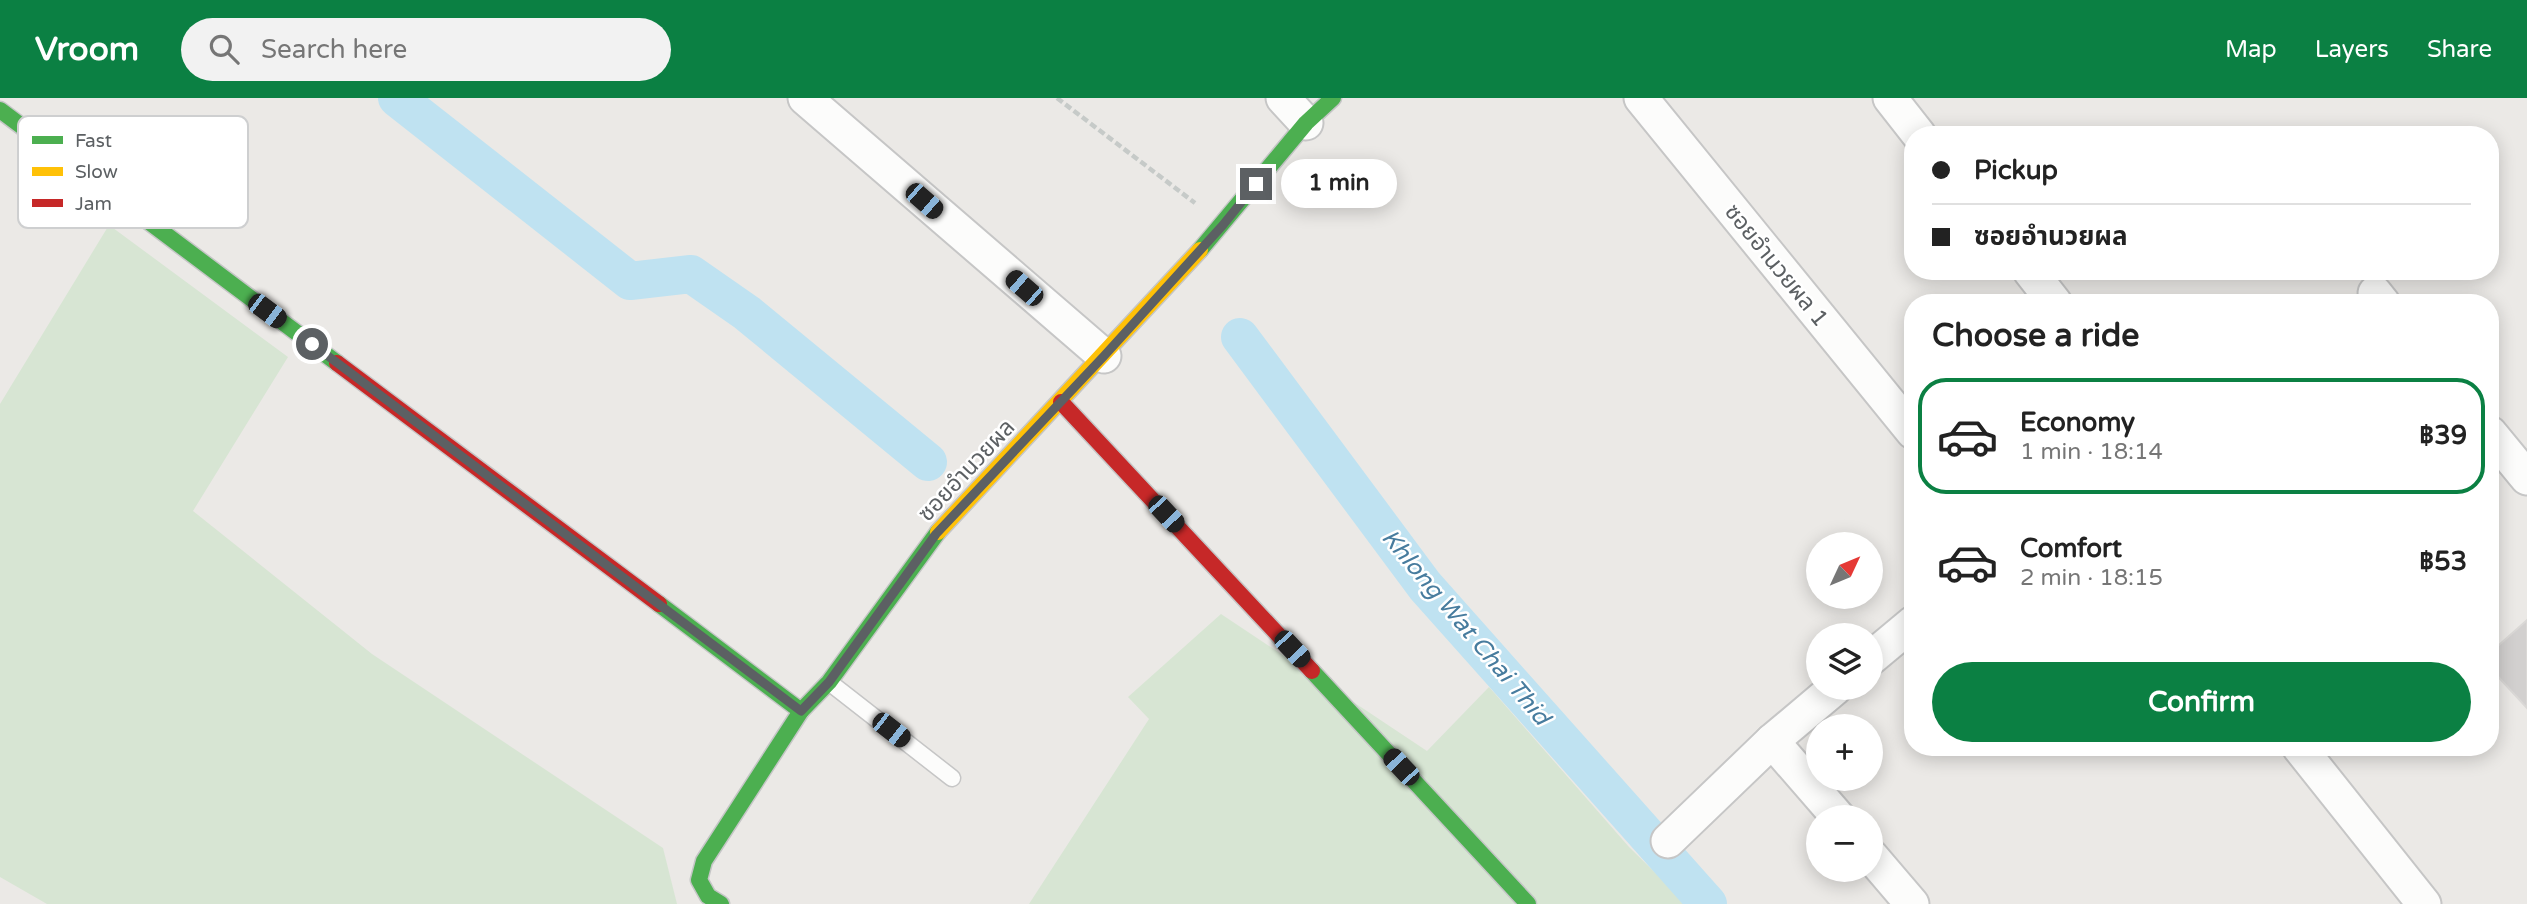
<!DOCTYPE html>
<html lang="en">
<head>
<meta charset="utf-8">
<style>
	body { margin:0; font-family:"Varela Round","Noto Sans Thai",sans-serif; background:#f2f2f2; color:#222; height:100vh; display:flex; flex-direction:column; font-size:26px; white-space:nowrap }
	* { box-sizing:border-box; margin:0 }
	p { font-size:23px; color:#767676 }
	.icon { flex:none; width:38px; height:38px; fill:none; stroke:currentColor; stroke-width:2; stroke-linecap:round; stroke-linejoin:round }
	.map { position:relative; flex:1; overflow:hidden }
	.details { position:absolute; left:1904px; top:196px; width:595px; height:462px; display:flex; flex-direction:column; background:#fff; border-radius:28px; box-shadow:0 4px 18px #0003 }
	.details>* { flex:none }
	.banner { position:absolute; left:1904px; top:28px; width:595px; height:154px; border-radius:28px; box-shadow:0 4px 18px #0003; display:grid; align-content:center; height:154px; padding:0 28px; background:#fff }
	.needle { width:46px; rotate:46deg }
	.controls { position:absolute; left:1806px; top:434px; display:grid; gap:14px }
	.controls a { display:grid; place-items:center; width:77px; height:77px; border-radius:50%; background:#fff; box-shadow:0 4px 18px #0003; font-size:35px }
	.end { position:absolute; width:32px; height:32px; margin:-16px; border:9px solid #5c6063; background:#fff; box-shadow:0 0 0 4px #fff }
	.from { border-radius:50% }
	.bubble { position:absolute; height:49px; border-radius:24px; background:#fff; box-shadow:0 4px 18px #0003; font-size:23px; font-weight:800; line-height:49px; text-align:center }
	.car { position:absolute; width:21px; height:42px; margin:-21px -10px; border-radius:9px; box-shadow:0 0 5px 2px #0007; background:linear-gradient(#222 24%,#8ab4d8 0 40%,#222 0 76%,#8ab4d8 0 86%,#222 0) }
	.banner b { display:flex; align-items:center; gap:24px; height:66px; font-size:26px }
	.banner b+b { border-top:2px solid #e0e0e0 }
	.banner i { width:18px; height:18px; background:#222 }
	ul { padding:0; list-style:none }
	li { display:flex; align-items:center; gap:21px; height:116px; margin:0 14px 10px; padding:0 14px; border:4px solid transparent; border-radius:28px }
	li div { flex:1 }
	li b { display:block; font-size:26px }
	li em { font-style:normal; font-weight:800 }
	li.active { border-color:#0b8043 }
	li>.icon { width:63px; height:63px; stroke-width:1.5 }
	h2 { padding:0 28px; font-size:32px; line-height:84px }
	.button { display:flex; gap:14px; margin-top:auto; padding:14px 28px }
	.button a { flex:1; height:80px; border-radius:42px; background:#0b8043; color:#fff; font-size:28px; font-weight:800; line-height:80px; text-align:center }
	header { display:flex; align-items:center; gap:42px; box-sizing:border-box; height:98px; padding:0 35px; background:#0b8043; color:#fff }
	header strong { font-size:33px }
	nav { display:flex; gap:38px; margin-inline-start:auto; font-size:24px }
	.search { width:490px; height:63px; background:#f2f2f2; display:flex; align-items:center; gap:18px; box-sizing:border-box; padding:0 24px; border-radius:38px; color:#767676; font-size:26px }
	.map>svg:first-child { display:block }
</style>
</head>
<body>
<header>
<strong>Vroom</strong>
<div class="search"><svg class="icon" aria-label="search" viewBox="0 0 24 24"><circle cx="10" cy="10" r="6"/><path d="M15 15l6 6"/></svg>Search here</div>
<nav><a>Map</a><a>Layers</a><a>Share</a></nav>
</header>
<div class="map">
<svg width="2527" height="806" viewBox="0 0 2527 806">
	<rect width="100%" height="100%" fill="#ebe9e6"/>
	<g fill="#d7e5d3">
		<polygon points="109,127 288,259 193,413 372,556 663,750 677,806 47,806 0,779 0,306"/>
		<polygon points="1221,516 1427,653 1489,589 1629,749 1687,806 1029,806 1149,621 1128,599"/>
	</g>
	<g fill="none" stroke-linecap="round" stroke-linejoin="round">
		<g stroke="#bfe2f1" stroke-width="38">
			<polyline points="397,0 630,183 691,176 747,215 928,364"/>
			<polyline points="1240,239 1425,488 1708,806"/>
		</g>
	</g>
	<polygon fill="#d2d0cf" stroke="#dad8d6" stroke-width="2" points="2527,522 2527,610 2490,570 2490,555"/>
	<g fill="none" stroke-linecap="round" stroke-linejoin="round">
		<defs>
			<polyline id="lane" points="829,584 952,680"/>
			<g id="street">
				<polyline points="805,0 1104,258"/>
				<polyline points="1283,0 1306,25"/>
				<polyline points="1641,0 1913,334"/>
				<polyline points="1890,0 1919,37"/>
				<polyline points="2030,173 2055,205"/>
				<polyline points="2375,195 2383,205"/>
				<polyline points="2490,335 2527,380"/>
				<polyline points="1871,560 1913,525"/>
				<polyline points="1772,643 1838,719"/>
				<polyline points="2299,649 2424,806"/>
				<polyline points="1668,743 1772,643 1835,590"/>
				<polyline points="1871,758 1912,806"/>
			</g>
			<g id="fast">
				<polyline points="0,12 337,265"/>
				<polyline points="1200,152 1306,25 1333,0"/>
				<polyline points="659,506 801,613"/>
				<polyline points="1312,573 1528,806"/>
				<polyline points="721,806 708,798 699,782 704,763 801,613 829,584 938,434"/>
			</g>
			<polyline id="slow" points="938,434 1200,152"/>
			<g id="jam">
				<polyline points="337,265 659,506"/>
				<polyline points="1061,304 1312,573"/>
			</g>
		</defs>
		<use href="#lane" stroke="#c6c6c6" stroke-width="19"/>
		<use href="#street" stroke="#c6c6c6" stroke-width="37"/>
		<use href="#fast" stroke="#c5c6c6" stroke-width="19"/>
		<use href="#slow" stroke="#c5c6c6" stroke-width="19"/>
		<use href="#jam" stroke="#c5c6c6" stroke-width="19"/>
		<polyline stroke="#c6cac8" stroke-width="4.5" stroke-dasharray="7 3.5" stroke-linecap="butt" points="1057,0 1195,105"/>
		<use href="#lane" stroke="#fcfcfb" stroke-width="16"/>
		<use href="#street" stroke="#fcfcfb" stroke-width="33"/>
		<use href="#fast" stroke="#4caf50" stroke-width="16"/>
		<use href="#slow" stroke="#ffc107" stroke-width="16"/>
		<use href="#jam" stroke="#c62828" stroke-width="16"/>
	</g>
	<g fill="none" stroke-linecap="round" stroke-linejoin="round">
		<polyline stroke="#5c6063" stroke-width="9" points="312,246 801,613 829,584 936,436 1104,258 1223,127 1256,86"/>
	</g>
	<g text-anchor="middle" stroke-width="5" stroke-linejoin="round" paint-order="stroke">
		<g font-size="23" fill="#5c6063" stroke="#fff">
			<text transform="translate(1777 167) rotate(51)" y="8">ซอยอำนวยผล 1</text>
			<text transform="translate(966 372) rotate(-47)" y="8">ซอยอำนวยผล</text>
		</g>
		<g font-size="24" font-style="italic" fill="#477c9e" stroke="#fff">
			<text transform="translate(1466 529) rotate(50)" y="8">Khlong Wat Chai Thid</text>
		</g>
	</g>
	<rect x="18" y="18" width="230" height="112" rx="10" fill="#fff" stroke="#cecfd0" stroke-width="2"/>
	<rect x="32" y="38" width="31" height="8" fill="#4caf50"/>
	<rect x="32" y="69" width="31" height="9" fill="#ffc107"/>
	<rect x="32" y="101" width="31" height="8" fill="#c62828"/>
	<g font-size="19" fill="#5c6063">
		<text x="75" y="49">Fast</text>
		<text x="75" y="80">Slow</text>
		<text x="75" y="112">Jam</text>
	</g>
</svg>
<div class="controls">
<a><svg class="needle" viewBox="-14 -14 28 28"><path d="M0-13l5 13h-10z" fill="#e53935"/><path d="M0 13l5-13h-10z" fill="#767676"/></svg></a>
<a><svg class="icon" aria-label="layers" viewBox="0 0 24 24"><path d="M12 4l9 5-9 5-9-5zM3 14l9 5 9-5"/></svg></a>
<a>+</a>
<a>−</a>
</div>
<i class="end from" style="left:312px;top:246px"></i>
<i class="end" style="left:1256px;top:86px"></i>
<div class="bubble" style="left:1281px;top:61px;width:116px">1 min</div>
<i class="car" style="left:924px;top:103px;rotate:131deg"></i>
<i class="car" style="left:1024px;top:190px;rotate:311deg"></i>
<i class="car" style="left:267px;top:213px;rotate:127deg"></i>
<i class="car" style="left:1166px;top:416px;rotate:137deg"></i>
<i class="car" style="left:1292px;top:551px;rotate:137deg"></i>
<i class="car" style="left:891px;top:632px;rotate:128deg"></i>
<i class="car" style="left:1401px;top:669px;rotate:317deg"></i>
<div class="banner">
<b><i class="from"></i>Pickup</b>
<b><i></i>ซอยอำนวยผล</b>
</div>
<section class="details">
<h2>Choose a ride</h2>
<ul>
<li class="active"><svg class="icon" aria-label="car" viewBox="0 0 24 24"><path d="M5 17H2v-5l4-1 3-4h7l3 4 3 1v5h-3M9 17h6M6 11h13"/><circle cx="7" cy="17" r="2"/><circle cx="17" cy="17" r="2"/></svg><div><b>Economy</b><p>1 min · 18:14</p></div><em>฿39</em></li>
<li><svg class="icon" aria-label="car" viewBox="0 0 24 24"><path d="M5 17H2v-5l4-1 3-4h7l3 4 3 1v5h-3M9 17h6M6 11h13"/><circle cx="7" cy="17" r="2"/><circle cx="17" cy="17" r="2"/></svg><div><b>Comfort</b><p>2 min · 18:15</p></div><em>฿53</em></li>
</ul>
<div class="button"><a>Confirm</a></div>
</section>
</div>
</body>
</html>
